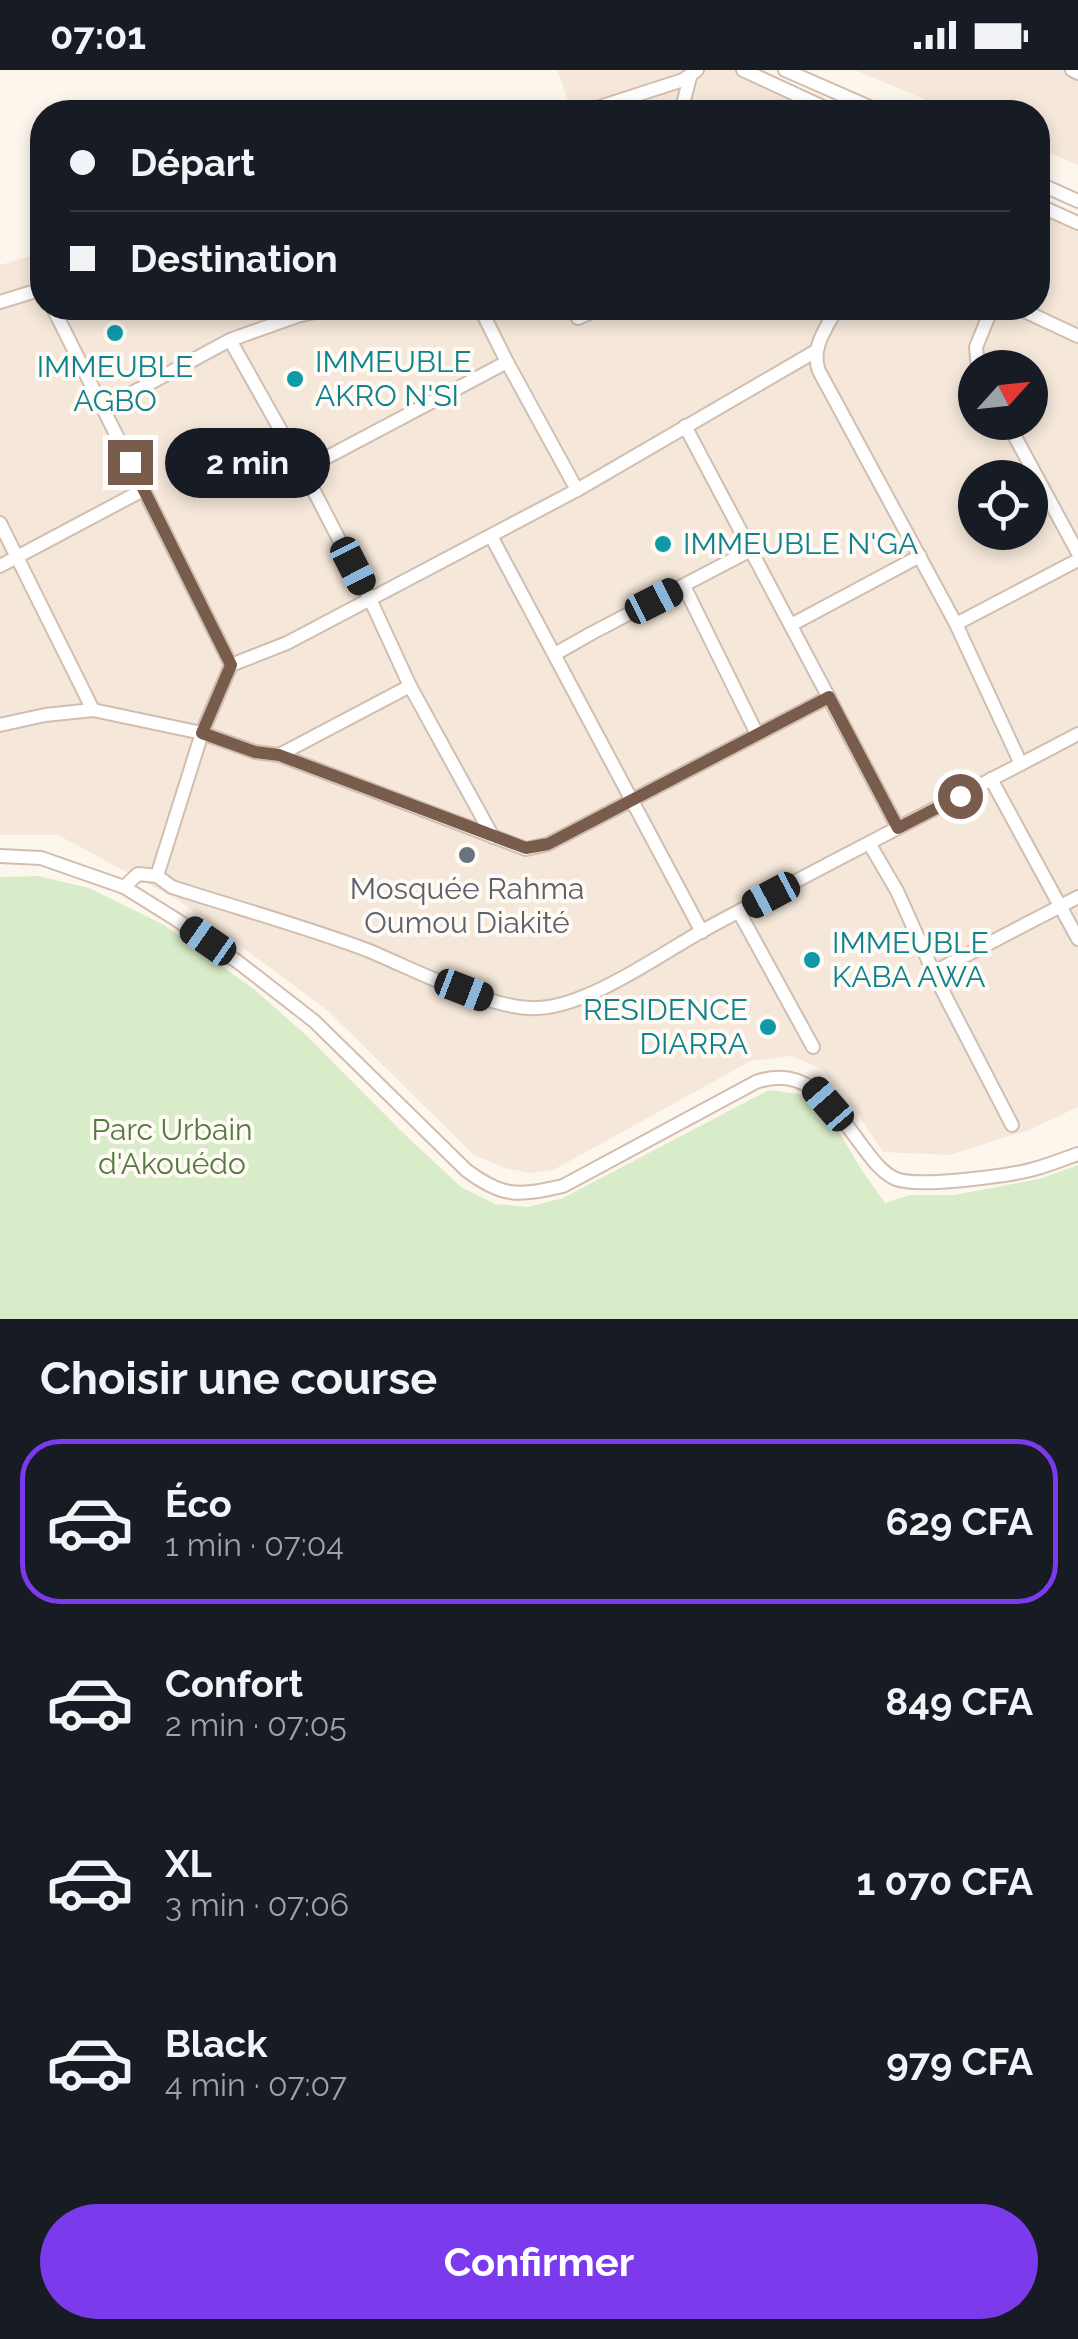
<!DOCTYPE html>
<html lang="fr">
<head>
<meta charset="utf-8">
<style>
	body { margin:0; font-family:Raleway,sans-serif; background:#242831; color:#f1f3f6; height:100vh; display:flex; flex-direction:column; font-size:38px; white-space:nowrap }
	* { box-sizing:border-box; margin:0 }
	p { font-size:32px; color:#9ea1a6 }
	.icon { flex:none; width:55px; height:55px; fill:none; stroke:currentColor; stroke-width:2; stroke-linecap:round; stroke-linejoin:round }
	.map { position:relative; height:1249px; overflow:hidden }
	.details { display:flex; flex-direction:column; background:#171b24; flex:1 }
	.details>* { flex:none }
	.hud { position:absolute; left:30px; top:30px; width:1020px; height:220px; border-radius:40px; box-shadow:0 5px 15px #0003; display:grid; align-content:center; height:220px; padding:0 40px; background:#171b24 }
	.needle { width:65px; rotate:63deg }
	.controls { position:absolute; left:958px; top:280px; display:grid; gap:20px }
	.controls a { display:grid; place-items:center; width:90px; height:90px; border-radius:50%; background:#171b24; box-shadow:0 5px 15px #0003; font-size:50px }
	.end { position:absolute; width:45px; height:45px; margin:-22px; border:12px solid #7a5c4d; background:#fff; box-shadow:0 0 0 5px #fff }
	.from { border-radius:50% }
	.bubble { position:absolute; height:70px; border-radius:35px; background:#171b24; box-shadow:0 5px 15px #0003; font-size:32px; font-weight:700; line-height:70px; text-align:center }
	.car { position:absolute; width:30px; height:60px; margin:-30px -15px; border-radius:12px; box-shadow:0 0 8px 2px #0007; background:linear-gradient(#222 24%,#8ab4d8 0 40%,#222 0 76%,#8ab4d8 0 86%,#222 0) }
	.hud b { display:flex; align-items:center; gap:35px; height:95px; font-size:38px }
	.hud b+b { border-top:2px solid #363941 }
	.hud i { width:25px; height:25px; background:#f1f3f6 }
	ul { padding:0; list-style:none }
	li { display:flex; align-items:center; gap:30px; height:165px; margin:0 20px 15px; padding:0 20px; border:5px solid transparent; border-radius:40px }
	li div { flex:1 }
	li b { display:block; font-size:38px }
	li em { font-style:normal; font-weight:700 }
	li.on { border-color:#7c3aed }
	li>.icon { width:90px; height:90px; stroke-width:1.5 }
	h2 { padding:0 40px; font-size:45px; line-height:120px }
	.primary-button { display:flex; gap:20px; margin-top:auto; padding:20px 40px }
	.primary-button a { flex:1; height:115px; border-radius:60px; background:#7c3aed; color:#fff; font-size:40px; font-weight:700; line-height:115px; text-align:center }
	.status { display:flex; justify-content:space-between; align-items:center; height:70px; padding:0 50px; background:#171b24; direction:ltr }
	.status svg { height:28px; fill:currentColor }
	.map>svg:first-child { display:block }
</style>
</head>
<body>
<div class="status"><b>07:01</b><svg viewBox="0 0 49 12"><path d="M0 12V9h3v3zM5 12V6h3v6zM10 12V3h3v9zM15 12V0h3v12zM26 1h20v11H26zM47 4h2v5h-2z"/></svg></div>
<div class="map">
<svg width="1078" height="1249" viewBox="0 0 1078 1249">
	<rect width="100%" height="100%" fill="#fdf6ec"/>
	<g fill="#f5e8da" fill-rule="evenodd">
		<polygon points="557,0 737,0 834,42 526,42 568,30"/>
		<polygon points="855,0 1078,0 1078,95 1038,78 1038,42 955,42"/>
		<path d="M1038,131L1078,149V1037L1029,1060L949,1085L883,1082L846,1026L820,998L791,986L751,991L555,1099L531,1103L505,1098L474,1085L327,940L178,830L58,765H0V195L42,183V238H1038ZM975,298H1030V352H975ZM975,408H1030V462H975Z"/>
	</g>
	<polygon fill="#d8ecc9" points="38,806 89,818 164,855 255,920 307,966 401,1061 461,1117 495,1134 528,1137 563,1128 769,1020 798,1024 817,1035 841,1065 861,1099 885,1133 910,1125 954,1125 1039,1109 1078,1095 1078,1249 0,1249 0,807"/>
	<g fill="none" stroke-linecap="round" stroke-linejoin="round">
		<defs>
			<g id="minor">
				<polyline points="743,0 834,42"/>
				<polyline points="785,0 881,42"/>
				<polyline points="1072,0 1078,3"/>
				<polyline points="584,42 683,10 697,0"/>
				<polyline points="681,42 690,7"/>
				<polyline points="1038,113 1078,131"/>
				<polyline points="1038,135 1078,153"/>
				<polyline points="0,232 42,219"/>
				<polyline points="53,238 231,595 202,663 157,806"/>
				<polyline points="480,238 507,292 577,420"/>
				<path d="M837,238C827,257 810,278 819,301L956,554L1021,694"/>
				<polyline points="1018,238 1078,266"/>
				<polyline points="578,248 601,238"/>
				<polyline points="230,270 303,400 370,529 410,616 493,767"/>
				<polyline points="978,298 976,277 992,238"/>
				<polyline points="104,338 230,270 297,246 332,238"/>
				<polyline points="1007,352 1078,483"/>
				<polyline points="685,356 898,758"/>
				<polyline points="303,400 507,292"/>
				<polyline points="0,453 93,640"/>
				<polyline points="491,466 702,862"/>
				<polyline points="0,496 143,420"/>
				<polyline points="684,516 757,664"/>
				<polyline points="956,554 1078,490"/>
				<polyline points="791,555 920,486"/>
				<polyline points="555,584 592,563 751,480"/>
				<polyline points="231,595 287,573 577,420 816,281"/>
				<polyline points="0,655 45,645 93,640 202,663 255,682 279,685 526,779 548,774 829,627"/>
				<polyline points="279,685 410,616"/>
				<polyline points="991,709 1078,869"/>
				<polyline points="869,773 897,821 937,910 1012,1055"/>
				<path d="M0,786L41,788L124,817L177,850L238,892L314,951L466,1100C503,1128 518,1126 563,1116L756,1012C809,993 835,1040 863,1077C872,1089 882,1103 896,1109C919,1118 1008,1106 1034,1099C1049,1095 1063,1089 1078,1084"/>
				<path d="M124,817L138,804L157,806L172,817C237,838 303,856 367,880C411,898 493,941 538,938C588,936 658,886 702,861C826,794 953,730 1078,664"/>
				<polyline points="739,842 813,977"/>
				<polyline points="934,902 1078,827"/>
			</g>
		</defs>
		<use href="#minor" stroke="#d1beb0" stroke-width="16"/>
		<use href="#minor" stroke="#fff" stroke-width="12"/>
	</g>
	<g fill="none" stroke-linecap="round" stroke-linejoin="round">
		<polyline stroke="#7a5c4d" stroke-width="12" points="130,392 231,595 202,663 255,682 279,685 526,778 548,774 829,627 898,758 960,726"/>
	</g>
	<g fill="#0f9aa8" stroke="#fffaf3" stroke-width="4">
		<circle cx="115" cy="263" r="10"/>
		<circle cx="295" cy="309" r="10"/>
		<circle cx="663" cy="474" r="10"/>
		<circle cx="812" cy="890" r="10"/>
		<circle cx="768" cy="957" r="10"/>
	</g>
	<circle fill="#6b7280" stroke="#fffaf3" stroke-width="4" cx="467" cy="785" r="10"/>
	<g text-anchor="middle" stroke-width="8" stroke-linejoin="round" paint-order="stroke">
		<g font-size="30" fill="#0d838f" stroke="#fffaf3" text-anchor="start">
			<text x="315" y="302">IMMEUBLE<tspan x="315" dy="34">AKRO N'SI</tspan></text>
			<text x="115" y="307" text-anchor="middle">IMMEUBLE<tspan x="115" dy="34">AGBO</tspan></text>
			<text x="683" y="484">IMMEUBLE N'GA</text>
			<text x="832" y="883">IMMEUBLE<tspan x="832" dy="34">KABA AWA</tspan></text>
			<text x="748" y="950" text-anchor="end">RESIDENCE<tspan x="748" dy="34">DIARRA</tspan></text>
		</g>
		<g font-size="30" fill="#5b616d" stroke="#fffaf3">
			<text x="467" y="829">Mosquée Rahma<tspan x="467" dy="34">Oumou Diakité</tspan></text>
		</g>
		<g font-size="30" fill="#537a41" stroke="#fffaf3">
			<text x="172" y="1070">Parc Urbain<tspan x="172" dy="34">d'Akouédo</tspan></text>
		</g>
	</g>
</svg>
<div class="controls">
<a><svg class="needle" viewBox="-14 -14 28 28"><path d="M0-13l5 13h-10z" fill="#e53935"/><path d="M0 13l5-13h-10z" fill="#9ea1a6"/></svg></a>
<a><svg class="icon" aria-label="locate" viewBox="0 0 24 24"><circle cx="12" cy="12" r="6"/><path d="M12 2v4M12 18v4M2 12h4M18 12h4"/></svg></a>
</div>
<i class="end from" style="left:960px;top:726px"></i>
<i class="end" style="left:130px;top:392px"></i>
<div class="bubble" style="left:165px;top:358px;width:165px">2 min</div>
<i class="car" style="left:353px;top:496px;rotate:153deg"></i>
<i class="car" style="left:654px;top:531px;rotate:63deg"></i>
<i class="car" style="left:771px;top:825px;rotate:242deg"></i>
<i class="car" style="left:208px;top:871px;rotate:305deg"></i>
<i class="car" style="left:464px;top:920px;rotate:111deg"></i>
<i class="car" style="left:828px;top:1034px;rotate:319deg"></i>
<div class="hud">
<b><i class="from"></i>Départ</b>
<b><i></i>Destination</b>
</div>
</div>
<section class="details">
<h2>Choisir une course</h2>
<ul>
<li class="on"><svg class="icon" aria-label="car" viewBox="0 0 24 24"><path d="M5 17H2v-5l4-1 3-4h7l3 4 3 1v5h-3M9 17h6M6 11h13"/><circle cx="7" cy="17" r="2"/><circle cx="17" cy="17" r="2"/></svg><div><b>Éco</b><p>1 min · 07:04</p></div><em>629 CFA</em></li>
<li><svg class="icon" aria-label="car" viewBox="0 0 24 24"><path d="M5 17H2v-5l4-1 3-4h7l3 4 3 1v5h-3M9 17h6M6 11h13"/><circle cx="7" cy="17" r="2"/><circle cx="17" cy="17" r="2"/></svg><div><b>Confort</b><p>2 min · 07:05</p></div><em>849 CFA</em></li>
<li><svg class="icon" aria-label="car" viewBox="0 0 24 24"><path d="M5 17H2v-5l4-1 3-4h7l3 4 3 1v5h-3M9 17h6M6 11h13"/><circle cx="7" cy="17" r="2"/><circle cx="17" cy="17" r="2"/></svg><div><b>XL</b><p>3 min · 07:06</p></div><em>1 070 CFA</em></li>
<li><svg class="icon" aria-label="car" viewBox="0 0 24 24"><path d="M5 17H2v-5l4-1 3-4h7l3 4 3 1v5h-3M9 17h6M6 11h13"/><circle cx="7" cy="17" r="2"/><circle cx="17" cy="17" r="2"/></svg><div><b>Black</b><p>4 min · 07:07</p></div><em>979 CFA</em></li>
</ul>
<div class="primary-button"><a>Confirmer</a></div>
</section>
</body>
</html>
